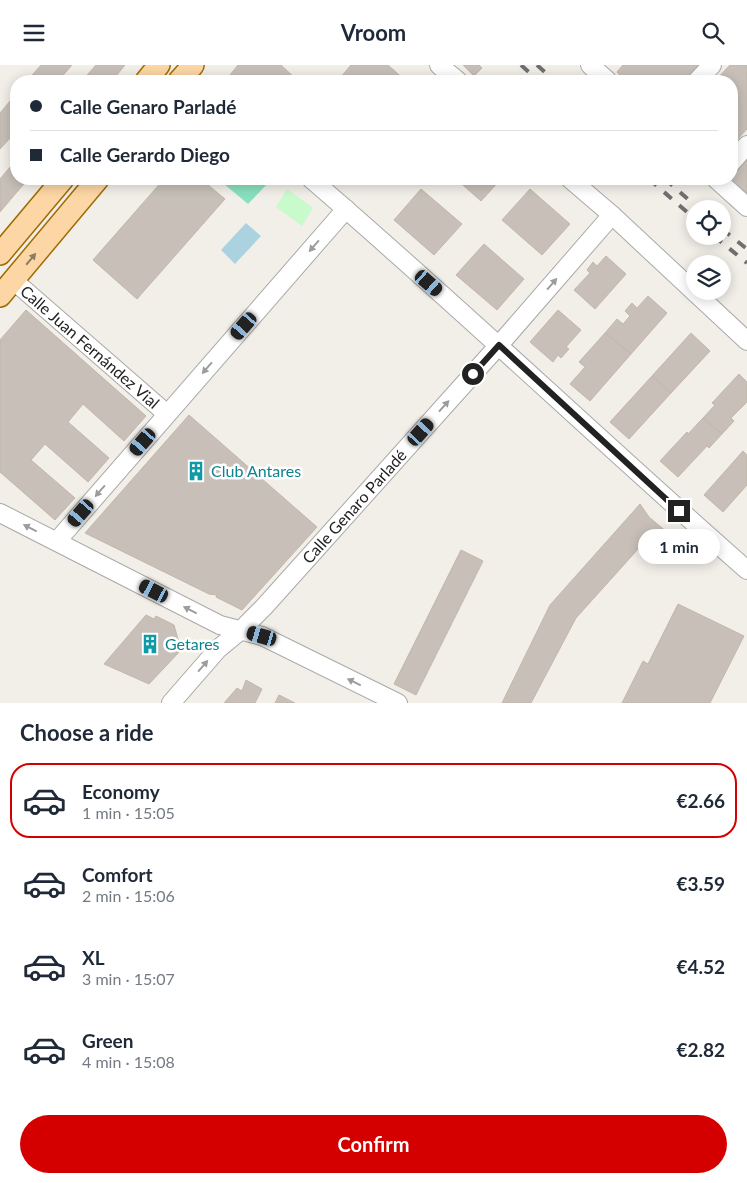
<!DOCTYPE html>
<html lang="en">
<head>
<meta charset="utf-8">
<style>
	body { margin:0; font-family:Lato,sans-serif; background:#f2f2f3; color:#1f2937; height:100vh; display:flex; flex-direction:column; font-size:19px; white-space:nowrap }
	* { box-sizing:border-box; margin:0 }
	p { font-size:16px; color:#747a83 }
	.icon { flex:none; width:28px; height:28px; fill:none; stroke:currentColor; stroke-width:2; stroke-linecap:round; stroke-linejoin:round }
	.map { position:relative; height:638px; overflow:hidden }
	.sheet { display:flex; flex-direction:column; background:#fff; flex:1 }
	.sheet>* { flex:none }
	.guide { position:absolute; left:10px; top:10px; width:728px; height:110px; border-radius:20px; box-shadow:0 2px 12px #0003; display:grid; align-content:center; height:110px; padding:0 20px; background:#fff }
	.buttons { position:absolute; left:686px; top:135px; display:grid; gap:10px }
	.buttons a { display:grid; place-items:center; width:45px; height:45px; border-radius:50%; background:#fff; box-shadow:0 2px 12px #0003; font-size:25px }
	.end { position:absolute; width:22px; height:22px; margin:-11px; border:6px solid #222; background:#fff; box-shadow:0 0 0 2px #fff }
	.from { border-radius:50% }
	.bubble { position:absolute; height:35px; border-radius:18px; background:#fff; box-shadow:0 2px 12px #0003; font-size:16px; font-weight:700; line-height:35px; text-align:center }
	.car { position:absolute; width:15px; height:30px; margin:-15px -8px; border-radius:6px; box-shadow:0 0 4px 1px #0007; background:linear-gradient(#222 24%,#8ab4d8 0 40%,#222 0 76%,#8ab4d8 0 86%,#222 0) }
	.guide b { display:flex; align-items:center; gap:18px; height:48px; font-size:19px }
	.guide b+b { border-top:1px solid #e0e1e3 }
	.guide i { width:12px; height:12px; background:#1f2937 }
	ul { padding:0; list-style:none }
	li { display:flex; align-items:center; gap:15px; height:75px; margin:0 10px 8px; padding:0 10px; border:2px solid transparent; border-radius:20px }
	li div { flex:1 }
	li b { display:block; font-size:19px }
	li em { font-style:normal; font-weight:700 }
	li.on { border-color:#d40000 }
	li>.icon { width:45px; height:45px; stroke-width:1.5 }
	h2 { padding:0 20px; font-size:22px; line-height:60px }
	.cta { display:flex; gap:10px; margin-top:auto; padding:10px 20px }
	.cta a { flex:1; height:58px; border-radius:30px; background:#d40000; color:#fff; font-size:20px; font-weight:700; line-height:58px; text-align:center }
	header { display:flex; justify-content:space-between; align-items:center; height:65px; padding:0 20px; background:#fff; font-size:22px; font-weight:700 }
	.map>svg:first-child { display:block }
</style>
</head>
<body>
<header><svg class="icon" aria-label="menu" viewBox="0 0 24 24"><path d="M4 6h16M4 12h16M4 18h16"/></svg>Vroom<svg class="icon" aria-label="search" viewBox="0 0 24 24"><circle cx="10" cy="10" r="6"/><path d="M15 15l6 6"/></svg></header>
<div class="map">
<svg width="747" height="638" viewBox="0 0 747 638">
	<rect width="100%" height="100%" fill="#f2efe9"/>
	<polygon fill="#c8facc" points="287,124 313,143 302,161 276,142"/>
	<polygon fill="#88e0be" points="218,114 272,114 248,139"/>
	<polygon fill="#aad3df" points="246,158 261,171 235,199 221,185"/>
	<g fill="#c7bfb8" stroke="#c4b6ab">
		<polygon points="41,0 72,0 58,16 27,16"/>
		<polygon points="96,0 125,0 112,16 82,16"/>
		<polygon points="238,0 281,0 297,15 296,16 237,16 230,10"/>
		<polygon points="351,0 388,0 406,16 344,16 340,13"/>
		<polygon points="463,0 479,0 482,3 474,11"/>
		<polygon points="623,0 699,0 684,16 625,16 617,7"/>
		<polygon points="730,0 747,0 747,64 731,81 731,16 715,16"/>
		<polygon points="16,29 16,75 12,71 0,84 0,48"/>
		<polygon points="16,95 16,114 28,114 0,147 0,114"/>
		<polygon points="747,95 747,129 731,113"/>
		<polygon points="164,114 201,114 225,134 137,234 93,195"/>
		<polygon points="456,114 501,114 481,136"/>
		<polygon points="421,124 462,159 434,190 394,155"/>
		<polygon points="530,124 570,159 542,190 502,155"/>
		<polygon points="484,179 524,214 497,245 456,210"/>
		<polygon points="606,191 626,209 595,244 574,225 590,208 587,205 593,197 597,201"/>
		<polygon points="648,231 667,248 631,289 605,268 617,254 623,259 630,251 625,246 632,238 637,243"/>
		<polygon points="26,245 146,351 124,376 83,339 68,357 109,393 88,417 45,379 31,395 75,433 55,455 0,407 0,275"/>
		<polygon points="558,245 581,265 566,282 569,284 561,293 558,290 553,297 530,277"/>
		<polygon points="605,268 631,289 590,336 570,319 585,302 579,297"/>
		<polygon points="691,268 710,286 671,328 652,311"/>
		<polygon points="739,309 747,317 747,337 731,353 734,356 722,369 703,353 715,340 712,338"/>
		<polygon points="652,311 671,328 629,374 610,357"/>
		<polygon points="189,350 317,462 242,545 216,532 217,530 209,529 85,468"/>
		<polygon points="703,353 722,369 709,383 707,381 678,412 660,396 687,367 688,369"/>
		<polygon points="743,386 747,390 747,420 723,447 704,430"/>
		<polygon points="640,439 649,452 682,480 668,497 639,483 576,553 531,638 502,638 550,540"/>
		<polygon points="461,485 483,496 416,630 394,619"/>
		<polygon points="678,539 744,571 710,638 622,638 643,596 648,599"/>
		<polygon points="146,550 154,554 156,551 174,560 181,585 149,619 104,599"/>
		<polygon points="246,615 262,624 255,638 224,638 237,623 242,626"/>
		<polygon points="279,630 295,638 275,638"/>
	</g>
	<g fill="none" stroke-linecap="round" stroke-linejoin="round">
		<defs>
			<g id="minor">
				<polyline points="439,0 458,16"/>
				<polyline points="590,0 608,16"/>
				<polyline points="697,16 712,0"/>
				<polyline points="731,98 747,80"/>
				<path d="M311,114C459,241 600,376 747,505"/>
				<polyline points="570,114 612,150 747,276"/>
				<polyline points="716,114 747,142"/>
				<path id="s1" d="M13,215L167,349"/>
				<polyline points="0,448 220,560 262,571 398,638"/>
				<polyline points="57,476 346,144"/>
				<path id="s2" d="M171,638L218,584L241,565L264,542L499,280L612,150"/>
			</g>
			<g id="major">
				<polyline points="146,16 159,0"/>
				<polyline points="179,16 193,0"/>
				<polyline points="0,189 63,114"/>
				<polyline points="0,231 98,114"/>
			</g>
		</defs>
		<use href="#minor" stroke="#a9a9a9" stroke-width="20"/>
		<use href="#major" stroke="#a06b00" stroke-width="24"/>
		<use href="#minor" stroke="#fff" stroke-width="18"/>
		<use href="#major" stroke="#fcd6a4" stroke-width="21"/>
		<g stroke="#707070" stroke-width="4" stroke-dasharray="10 10" stroke-linecap="butt">
			<polyline points="521,0 539,16"/>
			<polyline points="537,0 555,16"/>
			<polyline points="649,114 695,154"/>
			<polyline points="665,114 699,144"/>
			<polyline points="722,164 747,184"/>
			<polyline points="714,171 747,198"/>
		</g>
	</g>
	<defs><path id="oneway-solid" d="M-6-.8H1V-3.2L6.5 0L1 3.2V.8H-6Z" transform="scale(1.25)"/></defs>
	<g fill="#9c9c9c">
		<use href="#oneway-solid" transform="translate(314 181) rotate(131)"/>
		<use href="#oneway-solid" transform="translate(552 219) rotate(-49)"/>
		<use href="#oneway-solid" transform="translate(207 303) rotate(131)"/>
		<use href="#oneway-solid" transform="translate(444 341) rotate(-48)"/>
		<use href="#oneway-solid" transform="translate(100 426) rotate(131)"/>
		<use href="#oneway-solid" transform="translate(30 463) rotate(-153)"/>
		<use href="#oneway-solid" transform="translate(190 545) rotate(-153)"/>
		<use href="#oneway-solid" transform="translate(203 601) rotate(-49)"/>
		<use href="#oneway-solid" transform="translate(354 617) rotate(-154)"/>
	</g>
	<use fill="#8f7c63" href="#oneway-solid" transform="translate(31 194) rotate(-50)"/>
	<g fill="none" stroke-linecap="round" stroke-linejoin="round">
		<polyline stroke="#222" stroke-width="6" points="473,309 499,280 679,446"/>
	</g>
	<defs>
		<symbol id="building-bare" viewBox="-9 -9 18 18"><path d="M-4-6H4V6H1V3H-1V6H-4ZM-2.5-4.3h1.7v1.8h-1.7ZM.8-4.3h1.7v1.8H.8ZM-2.5-1h1.7V.8h-1.7ZM.8-1h1.7V.8H.8Z" fill="#0f9aa8" stroke="#fff" stroke-width="2.5" paint-order="stroke"/></symbol>
	</defs>
	<g fill-rule="evenodd">
		<use href="#building-bare" x="182" y="392" width="28" height="28"/>
		<use href="#building-bare" x="136" y="565" width="28" height="28"/>
	</g>
	<g text-anchor="middle" stroke-width="5" stroke-linejoin="round" paint-order="stroke">
		<g font-size="16" fill="#222" stroke="#fff">
			<text dy="6" stroke="none"><textPath href="#s1" startOffset="102">Calle Juan Fernández Vial</textPath></text>
			<text dy="6" stroke="none"><textPath href="#s2" startOffset="269">Calle Genaro Parladé</textPath></text>
		</g>
		<g font-size="16" fill="#0d838f" stroke="#fff" text-anchor="start">
			<text x="211" y="412">Club Antares</text>
			<text x="165" y="585">Getares</text>
		</g>
	</g>
</svg>
<div class="buttons">
<a><svg class="icon" aria-label="locate" viewBox="0 0 24 24"><circle cx="12" cy="12" r="6"/><path d="M12 2v4M12 18v4M2 12h4M18 12h4"/></svg></a>
<a><svg class="icon" aria-label="layers" viewBox="0 0 24 24"><path d="M12 4l9 5-9 5-9-5zM3 14l9 5 9-5"/></svg></a>
</div>
<i class="end from" style="left:473px;top:309px"></i>
<i class="end" style="left:679px;top:446px"></i>
<div class="bubble" style="left:638px;top:464px;width:82px">1 min</div>
<i class="car" style="left:429px;top:218px;rotate:131deg"></i>
<i class="car" style="left:244px;top:261px;rotate:221deg"></i>
<i class="car" style="left:421px;top:367px;rotate:42deg"></i>
<i class="car" style="left:143px;top:377px;rotate:221deg"></i>
<i class="car" style="left:81px;top:448px;rotate:221deg"></i>
<i class="car" style="left:154px;top:526px;rotate:297deg"></i>
<i class="car" style="left:262px;top:571px;rotate:286deg"></i>
<div class="guide">
<b><i class="from"></i>Calle Genaro Parladé</b>
<b><i></i>Calle Gerardo Diego</b>
</div>
</div>
<section class="sheet">
<h2>Choose a ride</h2>
<ul>
<li class="on"><svg class="icon" aria-label="car" viewBox="0 0 24 24"><path d="M5 17H2v-5l4-1 3-4h7l3 4 3 1v5h-3M9 17h6M6 11h13"/><circle cx="7" cy="17" r="2"/><circle cx="17" cy="17" r="2"/></svg><div><b>Economy</b><p>1 min · 15:05</p></div><em>€2.66</em></li>
<li><svg class="icon" aria-label="car" viewBox="0 0 24 24"><path d="M5 17H2v-5l4-1 3-4h7l3 4 3 1v5h-3M9 17h6M6 11h13"/><circle cx="7" cy="17" r="2"/><circle cx="17" cy="17" r="2"/></svg><div><b>Comfort</b><p>2 min · 15:06</p></div><em>€3.59</em></li>
<li><svg class="icon" aria-label="car" viewBox="0 0 24 24"><path d="M5 17H2v-5l4-1 3-4h7l3 4 3 1v5h-3M9 17h6M6 11h13"/><circle cx="7" cy="17" r="2"/><circle cx="17" cy="17" r="2"/></svg><div><b>XL</b><p>3 min · 15:07</p></div><em>€4.52</em></li>
<li><svg class="icon" aria-label="car" viewBox="0 0 24 24"><path d="M5 17H2v-5l4-1 3-4h7l3 4 3 1v5h-3M9 17h6M6 11h13"/><circle cx="7" cy="17" r="2"/><circle cx="17" cy="17" r="2"/></svg><div><b>Green</b><p>4 min · 15:08</p></div><em>€2.82</em></li>
</ul>
<div class="cta"><a>Confirm</a></div>
</section>
</body>
</html>
